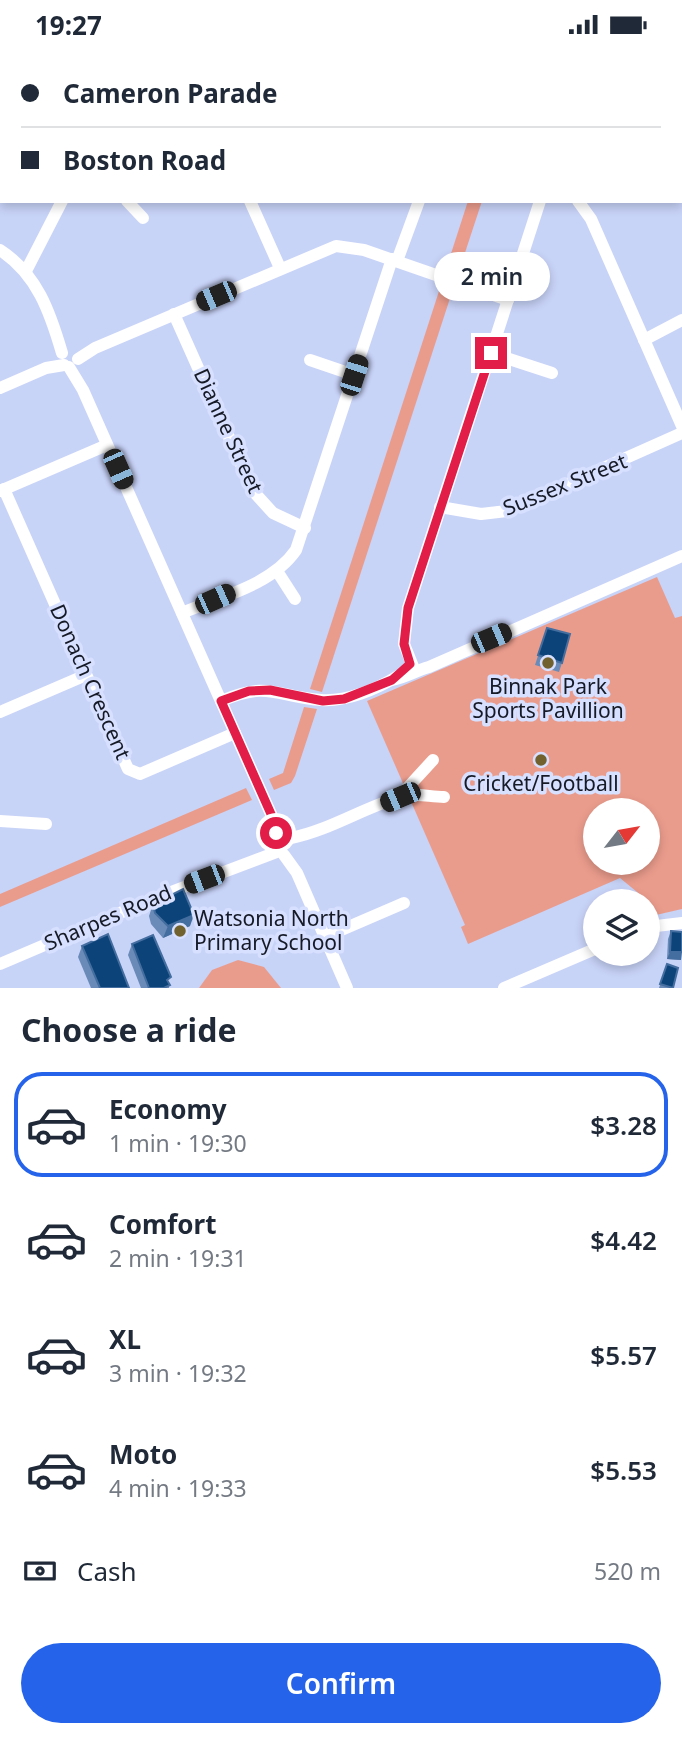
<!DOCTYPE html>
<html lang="en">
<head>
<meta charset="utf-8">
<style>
	body { margin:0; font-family:"Noto Sans",sans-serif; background:#f6f6f7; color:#1f2937; height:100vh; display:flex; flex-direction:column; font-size:26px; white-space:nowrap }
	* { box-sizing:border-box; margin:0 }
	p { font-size:23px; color:#747a83 }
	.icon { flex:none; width:38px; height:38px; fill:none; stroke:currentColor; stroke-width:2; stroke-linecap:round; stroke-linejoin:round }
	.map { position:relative; height:939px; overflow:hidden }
	.details { display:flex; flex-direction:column; background:#fff; flex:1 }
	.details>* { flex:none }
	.top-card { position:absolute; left:0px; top:0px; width:682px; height:154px; box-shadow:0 4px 10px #0003; display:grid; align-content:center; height:154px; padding:0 21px; background:#fff }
	.needle { width:46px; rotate:59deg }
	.tools { position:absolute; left:583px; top:749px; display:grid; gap:14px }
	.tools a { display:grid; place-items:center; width:77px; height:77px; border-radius:50%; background:#fff; box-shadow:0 4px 10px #0003; font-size:35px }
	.end { position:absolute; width:32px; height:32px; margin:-16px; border:9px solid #e11d48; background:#fff; box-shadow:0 0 0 4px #fff }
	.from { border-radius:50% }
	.bubble { position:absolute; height:49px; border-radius:24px; background:#fff; box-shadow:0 4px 10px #0003; font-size:23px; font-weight:600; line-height:49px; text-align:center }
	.car { position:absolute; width:21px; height:42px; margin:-21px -10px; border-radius:9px; box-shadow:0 0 5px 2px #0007; background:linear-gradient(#222 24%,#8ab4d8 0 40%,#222 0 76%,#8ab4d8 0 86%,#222 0) }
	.top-card b { display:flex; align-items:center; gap:24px; height:66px; font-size:26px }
	.top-card b+b { border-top:2px solid #e0e1e3 }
	.top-card i { width:18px; height:18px; background:#1f2937 }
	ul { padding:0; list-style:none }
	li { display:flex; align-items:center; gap:21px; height:105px; margin:0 14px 10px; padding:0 7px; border:4px solid transparent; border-radius:28px }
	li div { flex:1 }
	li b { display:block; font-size:26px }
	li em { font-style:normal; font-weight:600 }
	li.on { border-color:#2563eb }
	li>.icon { width:63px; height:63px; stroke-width:1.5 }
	h2 { padding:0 21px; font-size:32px; line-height:84px }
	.pay { display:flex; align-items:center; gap:18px; height:77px; padding:0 21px; font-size:26px }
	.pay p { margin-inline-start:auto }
	.button { display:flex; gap:14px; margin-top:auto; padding:14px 21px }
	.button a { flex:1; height:80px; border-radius:42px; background:#2563eb; color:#fff; font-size:28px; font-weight:600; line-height:80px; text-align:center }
	.status { display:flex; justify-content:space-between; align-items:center; height:49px; padding:0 35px; background:#fff; direction:ltr }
	.status svg { height:19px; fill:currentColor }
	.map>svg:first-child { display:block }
</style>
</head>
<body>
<div class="status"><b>19:27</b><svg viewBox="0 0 49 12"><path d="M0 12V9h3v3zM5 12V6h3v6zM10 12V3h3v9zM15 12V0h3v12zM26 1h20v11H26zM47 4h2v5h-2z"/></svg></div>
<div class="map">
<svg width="682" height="939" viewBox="0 0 682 939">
	<rect width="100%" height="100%" fill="#c8d3f8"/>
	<g fill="#ea9c8c" fill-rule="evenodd">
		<polygon points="468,152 482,152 459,222 447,217"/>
		<polygon points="441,236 453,240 322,643 310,640"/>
		<path d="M657,528L675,569L682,567V860L656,866L648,852L620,829L468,895L461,878L465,876L367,652ZM595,761H648V814H595Z"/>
		<polygon points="304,658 317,660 295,727 291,734 274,741 269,730 283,724"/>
		<polygon points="246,739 252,751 0,858 0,845"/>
		<polygon points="238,911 264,918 281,939 199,939 212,921"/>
	</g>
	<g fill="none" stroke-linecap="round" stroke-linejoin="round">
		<g stroke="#fff" stroke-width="12">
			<polyline points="11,0 14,2"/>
			<polyline points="638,0 639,2"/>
			<polyline points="283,1 283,2"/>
			<polyline points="150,2 151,0"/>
			<polyline points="390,2 390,0"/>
			<polyline points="681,98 682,99"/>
			<polyline points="127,152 143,169"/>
			<polyline points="250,152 280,219"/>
			<polyline points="578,152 591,170 682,377"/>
			<path d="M0,201C37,225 50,263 62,304"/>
			<polyline points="397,212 419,152"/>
			<polyline points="26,222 62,152"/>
			<polyline points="174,265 253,442 273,464 305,479"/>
			<polyline points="644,291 682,271"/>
			<polyline points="491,304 552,324"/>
			<polyline points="78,310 95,299 336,197 364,201 508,251"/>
			<polyline points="310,311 354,326"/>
			<polyline points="69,318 83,341 271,765 277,789"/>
			<polyline points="0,339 46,319 64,316"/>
			<polyline points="4,440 128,720 140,725 235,684"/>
			<polyline points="0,442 107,396"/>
			<polyline points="440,458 481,465 507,462 682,384"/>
			<polyline points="277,522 295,550"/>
			<path d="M182,564C220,548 272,536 296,501L392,210"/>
			<polyline points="414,620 404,595 408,559 540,152"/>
			<path d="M392,631C406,628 415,622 429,618L682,507"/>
			<path d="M221,652C270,631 276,648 321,651C346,653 377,640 398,627"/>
			<polyline points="0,663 86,626"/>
			<polyline points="400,747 433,711"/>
			<polyline points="0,772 46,775"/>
			<path d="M291,789C330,781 363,759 400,748C415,743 429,748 444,748"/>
			<polyline points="284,806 297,824 347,939"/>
			<polyline points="648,878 682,874"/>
			<polyline points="325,888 404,854"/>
			<polyline points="0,915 155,849 277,803"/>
			<polyline points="504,939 595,900"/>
		</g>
	</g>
	<g fill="#6a8bb8">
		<polygon points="547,579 562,614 559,623 535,616"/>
		<polygon points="153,855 190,877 163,889 151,875 149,867"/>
		<polygon points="671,882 681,911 667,910 668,890"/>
		<polygon points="132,895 169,934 169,939 141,939 128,906"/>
		<polygon points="82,897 129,939 91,939 78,908"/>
		<polygon points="667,915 673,939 659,939"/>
	</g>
	<g fill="#446e9f">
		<polygon points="194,866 190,877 163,889 168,877"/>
		<polygon points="670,903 682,903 681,911 667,910"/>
	</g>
	<g fill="#0c4379" stroke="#446e9f" stroke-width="2">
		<polygon points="547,579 570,585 562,614 538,606"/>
		<polygon points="183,840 194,866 168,877 155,864 153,855"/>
		<polygon points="671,882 682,883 682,903 670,903"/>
		<polygon points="108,885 129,939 100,939 82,897"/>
		<polygon points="153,886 171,928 167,931 170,936 164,939 149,939 132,895"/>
		<polygon points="667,915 678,919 673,939 660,935"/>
	</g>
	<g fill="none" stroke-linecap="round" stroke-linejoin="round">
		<polyline stroke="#e11d48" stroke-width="9" points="276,784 271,765 221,652 249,642 270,641 323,652 344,650 392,631 410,615 404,595 408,559 491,304"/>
	</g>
	<g fill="#71612f" stroke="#d7e0fe" stroke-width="2.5">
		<circle cx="548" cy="614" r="7"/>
		<circle cx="541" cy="711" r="7"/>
		<circle cx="180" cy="882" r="7"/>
	</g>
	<g text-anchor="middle" stroke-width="7" stroke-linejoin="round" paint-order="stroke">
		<g font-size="21" fill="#161a27" stroke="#d7e0fe">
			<text transform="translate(228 382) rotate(65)" y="7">Dianne Street</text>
			<text transform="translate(565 436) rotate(-22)" y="7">Sussex Street</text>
			<text transform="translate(90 633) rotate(66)" y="7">Donach Crescent</text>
			<text transform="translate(108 869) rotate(-23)" y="7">Sharpes Road</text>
		</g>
		<g font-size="21" fill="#161a27" stroke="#d7e0fe">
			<text x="548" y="645">Binnak Park<tspan x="548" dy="24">Sports Pavillion</tspan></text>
			<text x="541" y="742">Cricket/Football</text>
			<text x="194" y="877" text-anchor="start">Watsonia North<tspan x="194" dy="24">Primary School</tspan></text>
		</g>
	</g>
</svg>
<div class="tools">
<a><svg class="needle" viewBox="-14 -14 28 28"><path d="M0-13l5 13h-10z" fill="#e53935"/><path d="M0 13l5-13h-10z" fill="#747a83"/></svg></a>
<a><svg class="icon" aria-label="layers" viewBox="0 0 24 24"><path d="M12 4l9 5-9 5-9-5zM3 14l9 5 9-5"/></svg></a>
</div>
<i class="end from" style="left:276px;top:784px"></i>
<i class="end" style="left:491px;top:304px"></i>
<div class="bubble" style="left:434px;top:203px;width:116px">2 min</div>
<i class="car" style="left:216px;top:247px;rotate:247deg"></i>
<i class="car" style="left:354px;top:326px;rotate:18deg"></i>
<i class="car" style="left:118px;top:420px;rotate:156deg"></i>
<i class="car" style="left:215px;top:550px;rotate:66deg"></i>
<i class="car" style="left:491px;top:589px;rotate:67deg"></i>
<i class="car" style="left:400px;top:748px;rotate:247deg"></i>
<i class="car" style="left:204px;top:830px;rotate:249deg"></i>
<div class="top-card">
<b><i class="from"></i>Cameron Parade</b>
<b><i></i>Boston Road</b>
</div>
</div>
<section class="details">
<h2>Choose a ride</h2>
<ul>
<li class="on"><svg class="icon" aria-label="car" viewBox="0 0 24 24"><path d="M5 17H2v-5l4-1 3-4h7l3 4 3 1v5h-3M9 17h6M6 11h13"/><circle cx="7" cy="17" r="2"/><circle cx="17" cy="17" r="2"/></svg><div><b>Economy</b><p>1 min · 19:30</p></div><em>$3.28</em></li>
<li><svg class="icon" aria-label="car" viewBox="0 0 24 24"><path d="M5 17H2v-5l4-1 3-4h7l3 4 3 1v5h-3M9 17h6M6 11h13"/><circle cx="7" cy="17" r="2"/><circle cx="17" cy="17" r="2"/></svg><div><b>Comfort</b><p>2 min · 19:31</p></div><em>$4.42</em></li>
<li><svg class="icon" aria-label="car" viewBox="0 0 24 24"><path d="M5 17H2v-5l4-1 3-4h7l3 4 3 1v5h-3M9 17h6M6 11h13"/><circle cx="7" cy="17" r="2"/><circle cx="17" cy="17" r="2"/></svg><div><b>XL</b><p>3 min · 19:32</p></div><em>$5.57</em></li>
<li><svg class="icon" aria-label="car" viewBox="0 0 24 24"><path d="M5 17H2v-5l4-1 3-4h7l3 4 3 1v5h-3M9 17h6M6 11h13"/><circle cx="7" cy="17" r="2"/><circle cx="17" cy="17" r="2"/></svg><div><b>Moto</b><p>4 min · 19:33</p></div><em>$5.53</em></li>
</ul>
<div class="pay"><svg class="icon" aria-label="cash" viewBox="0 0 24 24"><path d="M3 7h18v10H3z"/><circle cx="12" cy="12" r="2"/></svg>Cash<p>520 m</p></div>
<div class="button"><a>Confirm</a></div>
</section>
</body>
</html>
